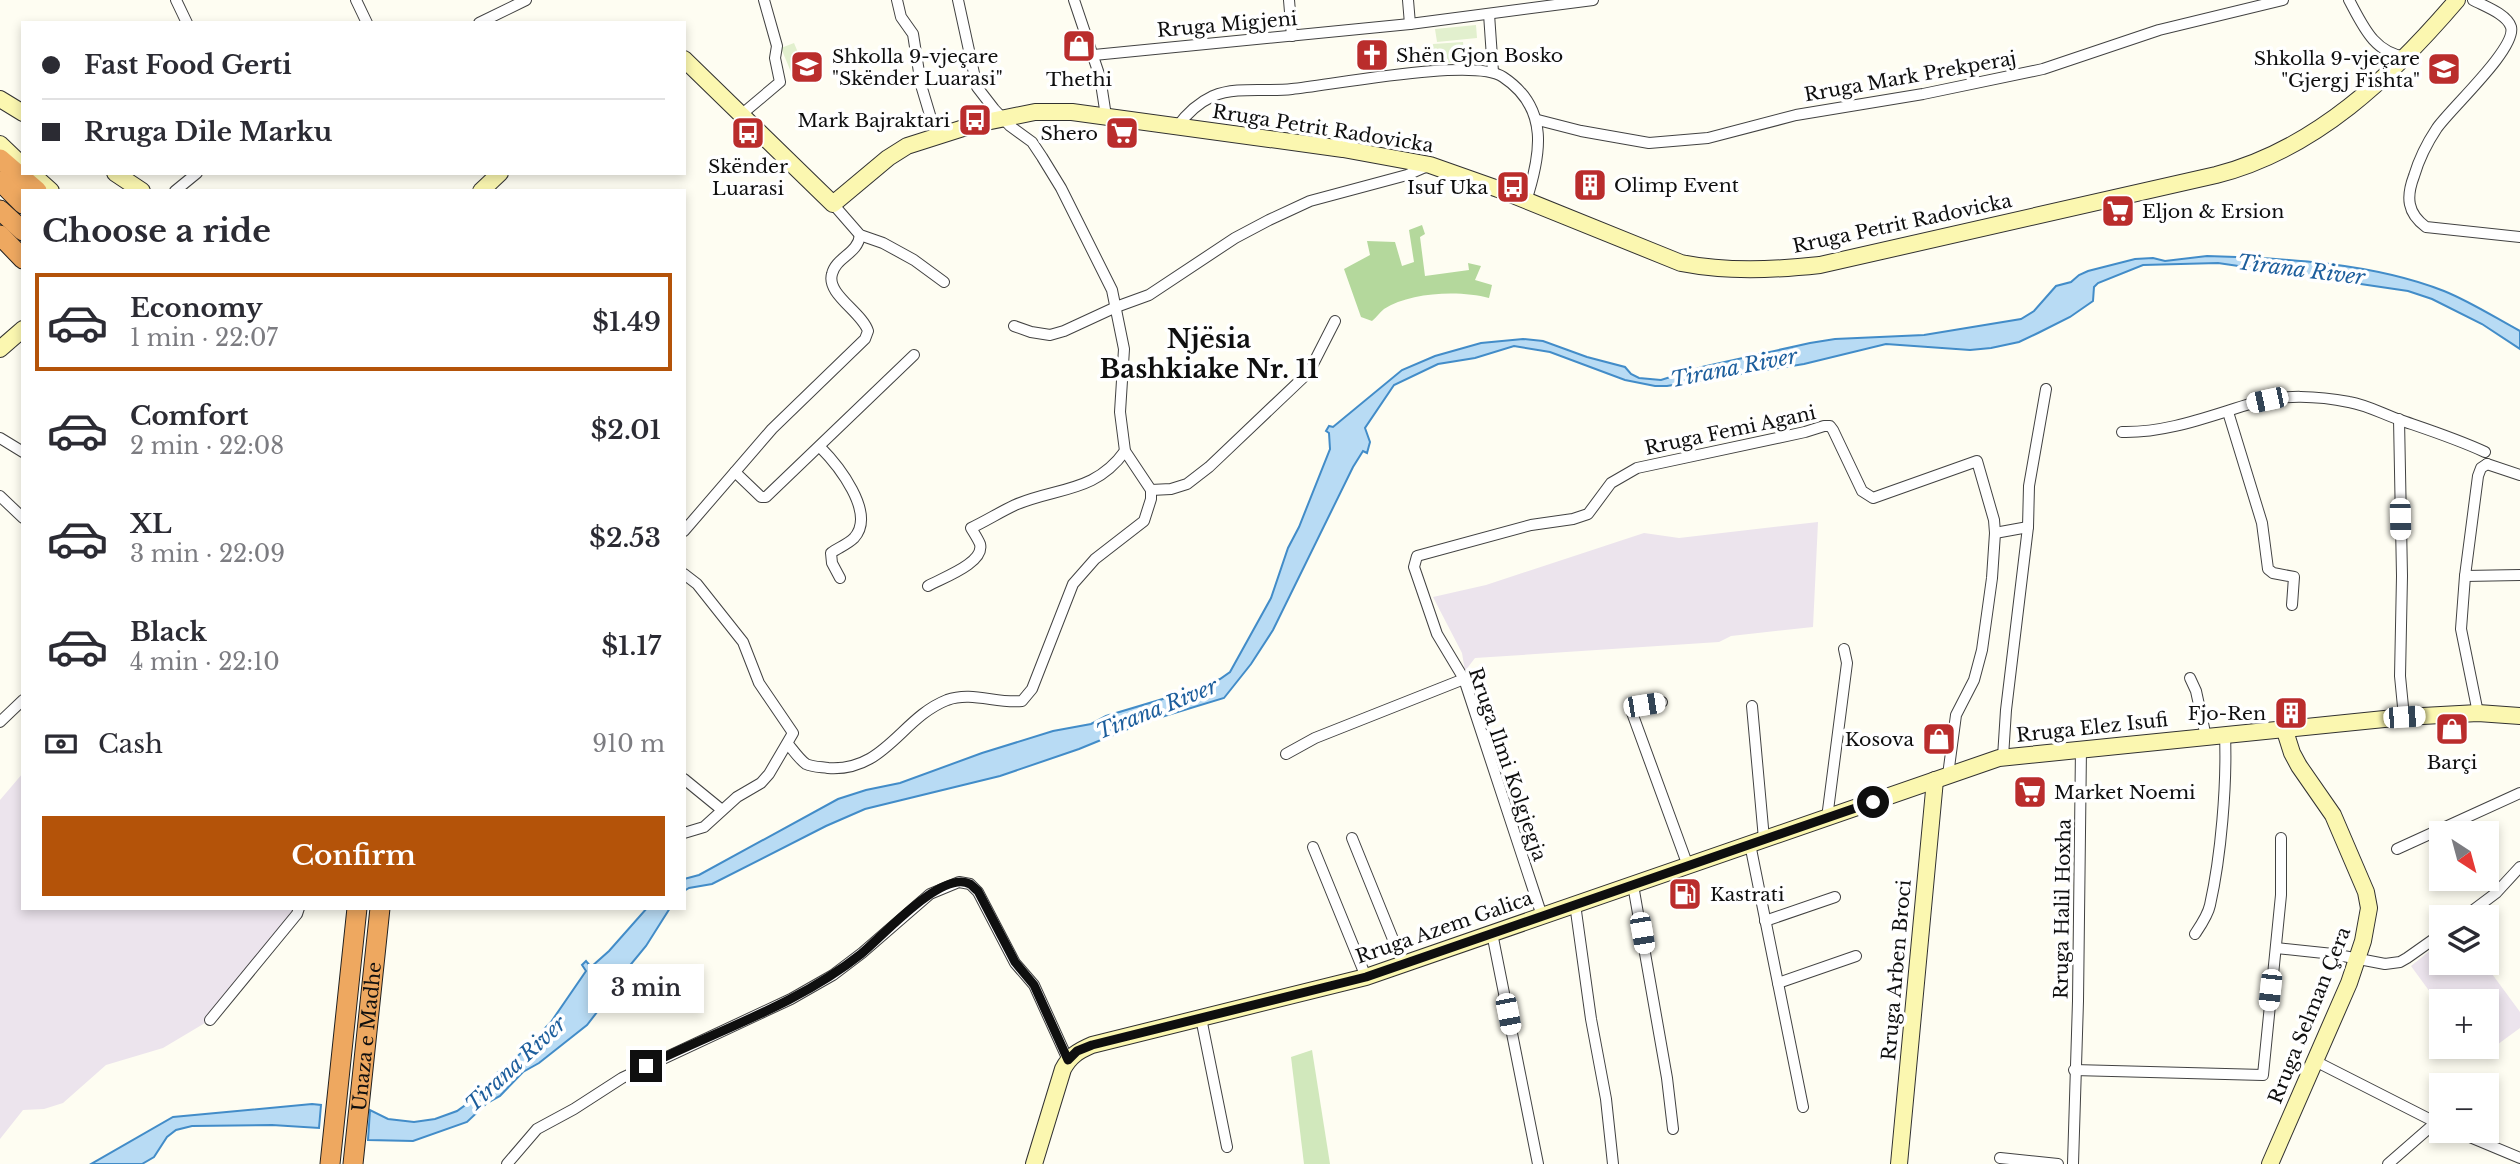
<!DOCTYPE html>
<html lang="en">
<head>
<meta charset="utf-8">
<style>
	body { margin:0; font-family:"Libre Baskerville",serif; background:#f7f7f7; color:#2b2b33; height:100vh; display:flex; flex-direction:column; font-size:26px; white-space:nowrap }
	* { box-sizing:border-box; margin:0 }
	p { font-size:23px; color:#7c7c81 }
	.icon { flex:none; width:38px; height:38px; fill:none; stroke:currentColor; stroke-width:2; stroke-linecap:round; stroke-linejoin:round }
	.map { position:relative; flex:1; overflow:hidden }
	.drawer { position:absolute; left:21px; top:189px; width:665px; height:721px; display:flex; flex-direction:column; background:#fff; border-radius:0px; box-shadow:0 4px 10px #0003 }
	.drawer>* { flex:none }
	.hud { position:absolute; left:21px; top:21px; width:665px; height:154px; border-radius:0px; box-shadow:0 4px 10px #0003; display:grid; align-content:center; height:154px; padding:0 21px; background:#fff }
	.needle { width:46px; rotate:144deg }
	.controls { position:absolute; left:2429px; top:821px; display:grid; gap:14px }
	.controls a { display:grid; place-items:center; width:70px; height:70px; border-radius:0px; background:#fff; box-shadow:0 4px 10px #0003; font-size:35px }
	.end { position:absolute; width:32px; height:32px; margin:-16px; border:9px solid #0f0f0f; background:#fff; box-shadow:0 0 0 4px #fff }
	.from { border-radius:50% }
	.bubble { position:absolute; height:49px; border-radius:0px; background:#fff; box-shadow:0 4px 10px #0003; font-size:23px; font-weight:600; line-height:49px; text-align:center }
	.car { position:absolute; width:21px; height:42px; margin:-21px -10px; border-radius:9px; box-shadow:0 0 5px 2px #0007; background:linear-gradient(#fff 24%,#345 0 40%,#fff 0 76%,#345 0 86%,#fff 0) }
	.hud b { display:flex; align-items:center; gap:24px; height:66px; font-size:26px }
	.hud b+b { border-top:2px solid #e1e1e2 }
	.hud i { width:18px; height:18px; background:#2b2b33 }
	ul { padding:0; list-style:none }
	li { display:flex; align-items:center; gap:21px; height:98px; margin:0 14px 10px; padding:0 7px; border:4px solid transparent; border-radius:0px }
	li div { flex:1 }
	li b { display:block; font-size:26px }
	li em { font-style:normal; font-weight:600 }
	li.selected { border-color:#b45309 }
	li>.icon { width:63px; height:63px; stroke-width:1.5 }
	h2 { padding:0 21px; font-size:32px; line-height:84px }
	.pay { display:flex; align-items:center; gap:18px; height:77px; padding:0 21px; font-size:26px }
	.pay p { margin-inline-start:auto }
	.button { display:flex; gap:14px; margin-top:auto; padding:14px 21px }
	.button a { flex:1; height:80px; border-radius:0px; background:#b45309; color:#fff; font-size:28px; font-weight:600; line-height:80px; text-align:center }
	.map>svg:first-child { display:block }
</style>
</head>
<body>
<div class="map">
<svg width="2520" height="1164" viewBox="0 0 2520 1164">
	<rect width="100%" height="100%" fill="#fefdf2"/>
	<g fill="#ece4ed">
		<polygon points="1818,522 1813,627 1731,636 1719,642 1475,658 1465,671 1462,653 1433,597 1486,585 1644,533 1679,538"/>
		<polygon points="23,773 23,908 299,908 210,1020 163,1048 106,1065 63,1103 44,1109 23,1110 0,1139 0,800"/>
		<polygon points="2441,942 2441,962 2484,963 2520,1012 2520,1028 2479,1058 2470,1047 2487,1046 2487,1001 2441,1001 2441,1007 2411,966"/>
	</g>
	<polygon fill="#d1e8bc" points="1312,1050 1330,1164 1304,1164 1291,1057"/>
	<path fill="#b4d89c" d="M1422,225L1425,234L1420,237L1425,276L1469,270L1468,263L1481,266L1475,280L1492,285L1489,298C1460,290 1410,292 1384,309C1380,312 1376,318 1372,321L1361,317L1344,269L1370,255L1367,241L1395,242L1402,266L1414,262L1409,230Z"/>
	<g fill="#e2f0ce">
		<polygon points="1476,25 1477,38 1437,42 1435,29"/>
		<polygon points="1463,42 1465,61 1434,64 1433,44"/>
		<polygon points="794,43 804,67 791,72 781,48"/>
	</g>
	<g fill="#b8dbf4" stroke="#428cc8" stroke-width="2">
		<path d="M2207,256C2284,258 2373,263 2444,291C2471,302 2494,317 2520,331V349L2482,324L2432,299L2408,291L2218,263L2143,265L2098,283L2094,287L2093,301L2070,317L2038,333L2019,342L1991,348L1970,350L1886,344L1804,364L1667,386H1655L1625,380L1550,352L1514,346L1475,358L1438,364L1394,385L1365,428L1370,442L1367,453L1363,451L1353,467L1273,630L1251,664L1224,698L1145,722L1079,749L1000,776L865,809L826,826L712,884L689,888L684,891V879L699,875L838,799L866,790L900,783L982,753L1053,731L1091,724L1106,716L1196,689L1220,679L1230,672L1271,598L1288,548L1299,527L1330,449L1329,433L1326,431L1329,426L1333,427L1402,370L1435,356L1481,343L1523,339L1543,341L1587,357L1625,367L1631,374L1639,378L1661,380L1702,367L1810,343L1835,339L1924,335L2021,319L2034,311L2056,286L2071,282L2079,275L2088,271L2135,259L2153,258L2165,261Z"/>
		<polygon points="647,908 670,908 646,946 627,969 625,977 615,979 611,992 615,997 610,1001 608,998 587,1025 539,1063 523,1072 500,1096 487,1103 467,1122 413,1141 368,1140 370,1110 388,1119 414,1122 435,1119 457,1111 475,1098 498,1072 511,1063 551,1022 586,971 582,965 586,961 591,967 609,951"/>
		<polygon points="312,1104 321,1105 319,1128 272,1125 192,1126 176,1130 167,1137 154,1157 142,1164 91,1164 173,1117"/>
	</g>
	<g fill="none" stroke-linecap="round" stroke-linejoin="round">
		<defs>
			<g id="street">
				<polyline points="176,0 187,23"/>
				<polyline points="356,0 367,23"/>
				<polyline points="897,0 901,17 913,34 921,85 936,135"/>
				<polyline points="1074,0 1100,77 1106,116"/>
				<polyline points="1289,0 1292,36"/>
				<polyline points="1408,0 1410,24"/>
				<path d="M2349,0C2363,26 2374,53 2406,57"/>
				<path d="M2473,0C2484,6 2507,14 2511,27C2517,48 2451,108 2437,128C2427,143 2419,159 2414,176C2406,197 2407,213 2426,227L2520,237"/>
				<polyline points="1489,14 1493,72"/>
				<polyline points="479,23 526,0"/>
				<polyline points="1094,55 1410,24 1593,0"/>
				<polyline points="742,114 780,82 775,58 777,46 764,0"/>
				<polyline points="1538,120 1581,131 1649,143 1708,138 1796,115 1923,94 2043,69 2159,30 2283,0"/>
				<path d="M1177,127C1187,113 1198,103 1213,96C1237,86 1267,92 1292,89C1332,85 1474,57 1503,77C1550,108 1541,155 1526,201"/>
				<polyline points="175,191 197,173"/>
				<polyline points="833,204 860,235 883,243 914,260 944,282"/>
				<polyline points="1014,326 1031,332 1050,335 1064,331 1116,307 1149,295 1235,238 1269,220 1310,201 1407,175 1430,165"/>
				<polyline points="2228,412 2262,523 2268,569 2273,573 2294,577 2292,605"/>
				<polyline points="2399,419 2402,576 2400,676 2404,717"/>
				<path d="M2122,432C2168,433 2209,416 2253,403C2282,394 2319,396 2349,402C2367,405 2383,414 2400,420C2429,430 2457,439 2485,452"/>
				<polyline points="0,438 23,452"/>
				<path d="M820,447C837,464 877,513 854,538C848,544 838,548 831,553L832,563L840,578"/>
				<polyline points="2487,464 2520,475"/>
				<polyline points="735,472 761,497 766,497 914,355"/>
				<polyline points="1151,490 1171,489 1187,484 1209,467 1309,372 1335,321"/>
				<polyline points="0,496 23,518"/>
				<path d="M684,531L772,429L865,339L868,331C862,312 826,294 832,274C836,257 858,254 860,235"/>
				<polyline points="1995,533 2028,527"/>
				<polyline points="684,574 697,584 743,642 759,683 793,733 769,774 761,783 737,797 704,827 684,833"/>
				<polyline points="2465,576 2520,575"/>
				<path d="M928,586C942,578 985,563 980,544C978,539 974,533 971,528C986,521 1000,512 1015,505C1057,487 1095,493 1125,451"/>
				<polyline points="2190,678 2196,691 2206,737"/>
				<polyline points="1662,702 1635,707 1631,710 1688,866"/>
				<polyline points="1752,706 1764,839"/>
				<polyline points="2478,713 2461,629 2465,576 2478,476 2481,468 2487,464"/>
				<polyline points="0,722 23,700"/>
				<path d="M788,744C793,750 800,760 806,764C812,767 821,767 828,768C885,772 901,718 947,700C972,691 997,704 1022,701L1032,689L1073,584L1095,559L1144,521L1151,499V490L1125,451L1120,412L1124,349L1112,290L1061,188L1042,157L1032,142L1010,126L994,109L977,87L958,0"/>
				<polyline points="1286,754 1315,738 1464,679"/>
				<polyline points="2003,757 2006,710 2028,527 2029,486 2046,389"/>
				<polyline points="684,779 722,810"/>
				<polyline points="1827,818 1847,663 1844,649"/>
				<polyline points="1352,838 1403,964"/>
				<polyline points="1750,844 1803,1107"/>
				<polyline points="1313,847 1366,977"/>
				<polyline points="2397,849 2520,793"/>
				<polyline points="1633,885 1667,1078 1673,1129"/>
				<polyline points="1575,904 1591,1019 1606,1099 1613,1164"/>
				<polyline points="1542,916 1464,679 1437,634 1414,567 1417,556 1531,525 1573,519 1588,514 1611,483 1637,468 1805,432 1824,426 1830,426 1833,430 1862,491 1873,498 1977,461 1994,520 1995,533 1992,578 1982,650 1974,680 1956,715 1948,775"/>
				<polyline points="2464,917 2496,893 2520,867"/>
				<polyline points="1765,921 1835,897"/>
				<polyline points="1492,933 1538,1164"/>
				<path d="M2195,934C2201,925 2208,915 2210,905C2221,856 2227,785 2225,735"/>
				<polyline points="2276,948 2333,954 2385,964 2400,962 2407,958 2441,934"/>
				<polyline points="1778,983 1856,956"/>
				<polyline points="1201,1018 1227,1147"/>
				<polyline points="210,1020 297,914 299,908"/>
				<polyline points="2315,1061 2441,1125"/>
				<polyline points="2074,1070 2263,1075 2281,895 2281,838"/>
				<polyline points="2453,1130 2520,1158"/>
				<polyline points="2000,1158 2058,1164"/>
				<polyline points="507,1164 537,1129 574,1109 622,1078 791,999 833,975 862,953 930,894 959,882 970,884 978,892 1015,963 1034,985 1068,1060"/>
				<polyline points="2073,1164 2078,1001 2081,748"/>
				<polyline points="2388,1164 2435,1123"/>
			</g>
			<g id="secondary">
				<path d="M684,59L833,204L888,158L907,146L976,124L1035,112H1072L1343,149L1430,165L1498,189L1681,263C1727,272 1773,270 1820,265L2216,175C2315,150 2392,76 2457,0"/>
				<polyline points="0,99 23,113"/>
				<polyline points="0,144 23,166"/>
				<polyline points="31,173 51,191"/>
				<polyline points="115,173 142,191"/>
				<polyline points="481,191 500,173"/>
				<polyline points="0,349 23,329"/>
				<path d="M1034,1164L1063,1069C1070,1056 1078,1051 1092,1045L1366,977L1999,758L2404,717L2478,713L2520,716"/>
				<polyline points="1899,1164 1935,780"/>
				<polyline points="2270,1164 2349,983 2363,941 2369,908 2366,892 2333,815 2299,766 2292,753 2285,731"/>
			</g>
			<g id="highway">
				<polyline points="0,159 37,191"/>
				<polyline points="0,181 23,204"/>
				<polyline points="0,210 23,231"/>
				<polyline points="0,235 23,259"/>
				<polyline points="330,1164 357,908"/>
				<path id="s1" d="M353,1164L380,908"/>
			</g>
		</defs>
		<use href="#street" stroke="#424242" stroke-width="12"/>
		<use href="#secondary" stroke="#313131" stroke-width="18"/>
		<use href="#highway" stroke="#202020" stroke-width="21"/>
		<use href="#street" stroke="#fff" stroke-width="10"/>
		<use href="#secondary" stroke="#fbf7b0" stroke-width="16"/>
		<use href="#highway" stroke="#eea860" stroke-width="19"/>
	</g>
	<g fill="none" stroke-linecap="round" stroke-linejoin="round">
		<path stroke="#0f0f0f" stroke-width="9" d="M646,1066C718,1030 797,1005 861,954C882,937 942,869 970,884C973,886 975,889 978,891L1015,962L1034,985L1068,1060L1077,1051L1092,1045L1366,977L1873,802"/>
	</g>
	<defs>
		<symbol id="shop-square" viewBox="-11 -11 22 22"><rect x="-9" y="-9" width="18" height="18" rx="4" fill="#ba2d2c" stroke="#fff"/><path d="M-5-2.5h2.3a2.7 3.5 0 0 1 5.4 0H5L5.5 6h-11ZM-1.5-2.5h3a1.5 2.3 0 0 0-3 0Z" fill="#fff"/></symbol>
		<symbol id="church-square" viewBox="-11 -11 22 22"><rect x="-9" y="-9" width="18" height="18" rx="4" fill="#ba2d2c" stroke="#fff"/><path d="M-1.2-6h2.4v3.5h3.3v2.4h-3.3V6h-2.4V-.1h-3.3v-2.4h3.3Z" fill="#fff"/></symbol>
		<symbol id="school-square" viewBox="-11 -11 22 22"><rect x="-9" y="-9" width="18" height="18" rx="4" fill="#ba2d2c" stroke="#fff"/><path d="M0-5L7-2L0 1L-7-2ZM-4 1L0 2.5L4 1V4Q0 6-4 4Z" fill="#fff"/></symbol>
		<symbol id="bus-square" viewBox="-11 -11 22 22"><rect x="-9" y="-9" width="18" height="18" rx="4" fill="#ba2d2c" stroke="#fff"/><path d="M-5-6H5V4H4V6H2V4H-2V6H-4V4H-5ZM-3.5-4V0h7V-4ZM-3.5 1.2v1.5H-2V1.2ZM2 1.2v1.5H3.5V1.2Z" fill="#fff"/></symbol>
		<symbol id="supermarket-square" viewBox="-11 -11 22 22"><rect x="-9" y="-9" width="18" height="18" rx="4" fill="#ba2d2c" stroke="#fff"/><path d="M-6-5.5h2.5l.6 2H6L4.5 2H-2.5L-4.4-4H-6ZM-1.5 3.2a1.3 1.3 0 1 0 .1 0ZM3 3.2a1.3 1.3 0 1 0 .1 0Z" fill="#fff"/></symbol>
		<symbol id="building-square" viewBox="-11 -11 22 22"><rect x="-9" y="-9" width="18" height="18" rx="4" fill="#ba2d2c" stroke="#fff"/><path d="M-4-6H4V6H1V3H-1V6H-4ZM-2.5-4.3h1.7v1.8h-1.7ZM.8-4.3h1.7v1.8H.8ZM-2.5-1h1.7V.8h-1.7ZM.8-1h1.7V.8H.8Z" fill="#fff"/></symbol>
		<symbol id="fuel-square" viewBox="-11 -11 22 22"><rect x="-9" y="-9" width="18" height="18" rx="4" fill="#ba2d2c" stroke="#fff"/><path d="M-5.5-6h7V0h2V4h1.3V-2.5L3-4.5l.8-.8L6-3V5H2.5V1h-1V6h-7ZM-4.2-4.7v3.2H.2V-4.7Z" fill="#fff"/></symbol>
	</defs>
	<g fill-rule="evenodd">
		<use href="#shop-square" x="1060" y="27" width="38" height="38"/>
		<use href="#church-square" x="1353" y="36" width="38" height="38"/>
		<use href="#school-square" x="788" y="48" width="38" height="38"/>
		<use href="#school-square" x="2425" y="50" width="38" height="38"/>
		<use href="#bus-square" x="956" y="101" width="38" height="38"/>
		<use href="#bus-square" x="729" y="114" width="38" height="38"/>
		<use href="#supermarket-square" x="1103" y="114" width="38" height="38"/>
		<use href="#building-square" x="1571" y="166" width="38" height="38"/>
		<use href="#bus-square" x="1494" y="168" width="38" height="38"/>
		<use href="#supermarket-square" x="2099" y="192" width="38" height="38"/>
		<use href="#building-square" x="2272" y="694" width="38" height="38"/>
		<use href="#shop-square" x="2433" y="710" width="38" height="38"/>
		<use href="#shop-square" x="1920" y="720" width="38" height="38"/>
		<use href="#supermarket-square" x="2011" y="773" width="38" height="38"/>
		<use href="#fuel-square" x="1666" y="875" width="38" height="38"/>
	</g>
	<g text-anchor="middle" stroke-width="7" stroke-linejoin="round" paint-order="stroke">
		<g font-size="19" fill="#0f0f0f" stroke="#fff">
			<text transform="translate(1227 24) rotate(-5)" y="7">Rruga Migjeni</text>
			<text transform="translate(1910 76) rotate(-10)" y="7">Rruga Mark Prekperaj</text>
			<text transform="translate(1323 128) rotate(9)" y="7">Rruga Petrit Radovicka</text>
			<text transform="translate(1902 223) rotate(-12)" y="7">Rruga Petrit Radovicka</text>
			<text transform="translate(1730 430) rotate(-12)" y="7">Rruga Femi Agani</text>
			<text transform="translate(2092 727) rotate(-6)" y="7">Rruga Elez Isufi</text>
			<text transform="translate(1508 764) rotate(71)" y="7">Rruga Ilmi Kolgjegja</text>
			<text transform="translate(2062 909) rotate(-89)" y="7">Rruga Halil Hoxha</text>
			<text transform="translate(1444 927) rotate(-19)" y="7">Rruga Azem Galica</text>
			<text transform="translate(1896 970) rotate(-85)" y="7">Rruga Arben Broci</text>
			<text transform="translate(2309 1015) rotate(-68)" y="7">Rruga Selman Çera</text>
			<text dy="7" stroke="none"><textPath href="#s1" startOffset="128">Unaza e Madhe</textPath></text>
		</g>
		<g font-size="19" fill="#0f0f0f" stroke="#fff" text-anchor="start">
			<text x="1396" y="62">Shën Gjon Bosko</text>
			<text x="832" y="63">Shkolla 9-vjeçare<tspan x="832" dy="22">"Skënder Luarasi"</tspan></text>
			<text x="2420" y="65" text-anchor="end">Shkolla 9-vjeçare<tspan x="2420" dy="22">"Gjergj Fishta"</tspan></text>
			<text x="1079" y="86" text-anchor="middle">Thethi</text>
			<text x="950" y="127" text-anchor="end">Mark Bajraktari</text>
			<text x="1098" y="140" text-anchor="end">Shero</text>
			<text x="748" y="173" text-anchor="middle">Skënder<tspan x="748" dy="22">Luarasi</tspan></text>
			<text x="1614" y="192">Olimp Event</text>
			<text x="1488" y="194" text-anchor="end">Isuf Uka</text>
			<text x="2142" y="218">Eljon &amp; Ersion</text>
			<text x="2266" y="720" text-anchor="end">Fjo-Ren</text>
			<text x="1914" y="746" text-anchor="end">Kosova</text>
			<text x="2452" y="769" text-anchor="middle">Barçi</text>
			<text x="2054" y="799">Market Noemi</text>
			<text x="1710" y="901">Kastrati</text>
		</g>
		<g font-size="21" font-style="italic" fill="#1d5e9c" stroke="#fff">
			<text transform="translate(2301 270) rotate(7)" y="7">Tirana River</text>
			<text transform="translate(1734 368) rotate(-11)" y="7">Tirana River</text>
			<text transform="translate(1157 709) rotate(-22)" y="7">Tirana River</text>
			<text transform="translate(516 1064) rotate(-43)" y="7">Tirana River</text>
		</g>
		<g font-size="26" font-weight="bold" fill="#0f0f0f" stroke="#fff">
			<text x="1209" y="348">Njësia<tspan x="1209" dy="30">Bashkiake Nr. 11</tspan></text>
		</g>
	</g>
</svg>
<div class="controls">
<a><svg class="needle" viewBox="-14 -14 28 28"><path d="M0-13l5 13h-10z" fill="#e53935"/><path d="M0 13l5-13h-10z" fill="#7c7c81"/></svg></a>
<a><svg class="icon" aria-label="layers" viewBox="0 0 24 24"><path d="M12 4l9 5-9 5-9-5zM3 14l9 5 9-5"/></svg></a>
<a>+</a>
<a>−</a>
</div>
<i class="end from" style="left:1873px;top:802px"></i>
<i class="end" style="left:646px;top:1066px"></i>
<div class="bubble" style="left:588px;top:964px;width:116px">3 min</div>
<i class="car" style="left:2267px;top:400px;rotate:258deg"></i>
<i class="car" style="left:2400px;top:519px;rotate:179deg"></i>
<i class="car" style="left:1644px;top:705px;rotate:81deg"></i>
<i class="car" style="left:2404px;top:717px;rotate:86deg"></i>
<i class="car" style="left:1642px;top:933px;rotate:170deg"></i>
<i class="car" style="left:2270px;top:990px;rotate:186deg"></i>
<i class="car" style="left:1508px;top:1014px;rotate:169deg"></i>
<div class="hud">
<b><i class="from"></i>Fast Food Gerti</b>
<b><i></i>Rruga Dile Marku</b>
</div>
<section class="drawer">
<h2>Choose a ride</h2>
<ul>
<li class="selected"><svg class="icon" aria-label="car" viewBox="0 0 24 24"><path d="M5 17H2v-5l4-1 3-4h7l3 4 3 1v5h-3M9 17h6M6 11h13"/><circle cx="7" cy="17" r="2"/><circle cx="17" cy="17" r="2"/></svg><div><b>Economy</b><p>1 min · 22:07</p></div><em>$1.49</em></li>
<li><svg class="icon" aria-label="car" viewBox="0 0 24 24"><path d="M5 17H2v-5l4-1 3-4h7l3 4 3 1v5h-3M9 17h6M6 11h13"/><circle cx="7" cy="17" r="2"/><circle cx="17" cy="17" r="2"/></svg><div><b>Comfort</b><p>2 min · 22:08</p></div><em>$2.01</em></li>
<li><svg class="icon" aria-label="car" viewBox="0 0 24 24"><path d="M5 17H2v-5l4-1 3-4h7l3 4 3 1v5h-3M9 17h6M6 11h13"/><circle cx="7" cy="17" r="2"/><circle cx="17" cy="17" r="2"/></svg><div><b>XL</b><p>3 min · 22:09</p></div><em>$2.53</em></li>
<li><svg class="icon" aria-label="car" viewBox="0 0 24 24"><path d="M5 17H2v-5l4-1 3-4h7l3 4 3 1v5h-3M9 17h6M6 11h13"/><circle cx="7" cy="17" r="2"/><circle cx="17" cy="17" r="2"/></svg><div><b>Black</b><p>4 min · 22:10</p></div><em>$1.17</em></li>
</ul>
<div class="pay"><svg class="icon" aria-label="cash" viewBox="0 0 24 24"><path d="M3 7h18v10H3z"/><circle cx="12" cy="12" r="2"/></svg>Cash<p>910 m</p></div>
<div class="button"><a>Confirm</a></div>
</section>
</div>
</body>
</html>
